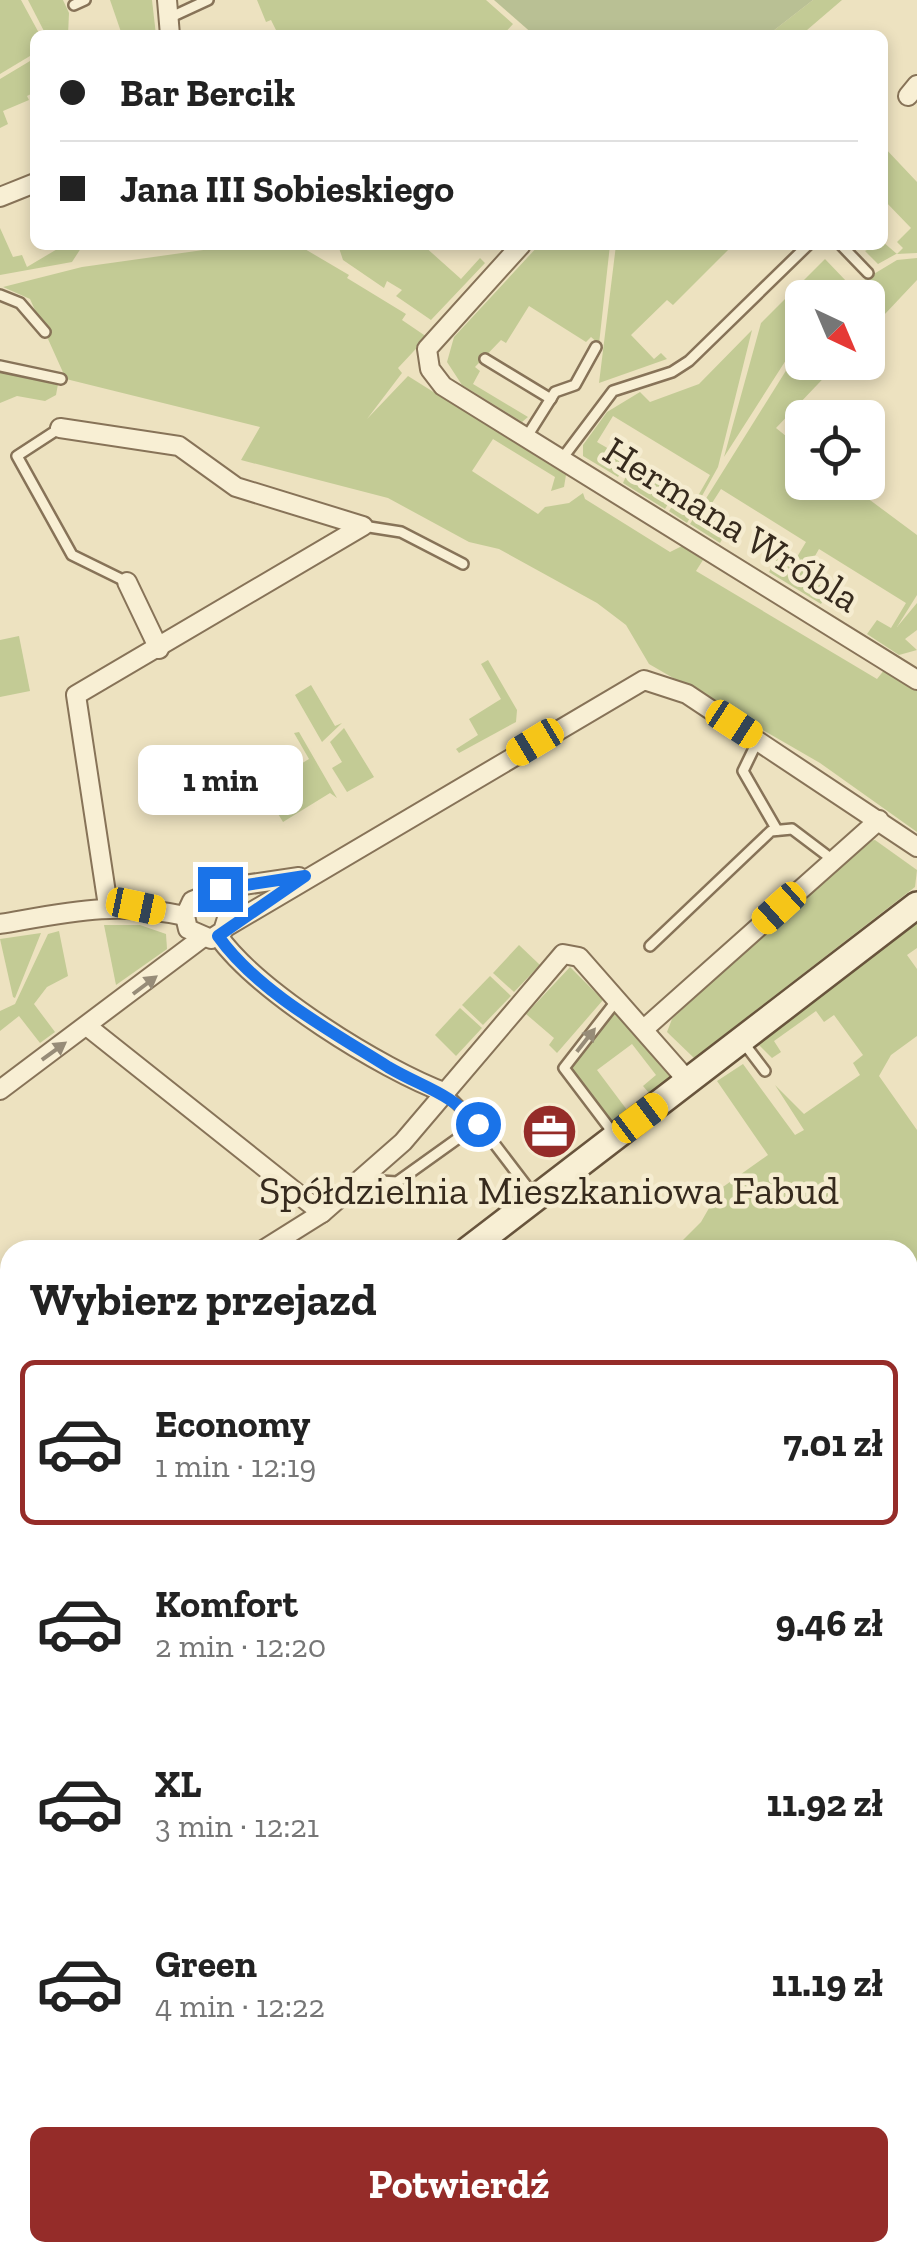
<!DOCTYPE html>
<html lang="pl">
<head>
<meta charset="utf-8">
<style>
	body { margin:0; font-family:"Zilla Slab",serif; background:#f6f6f6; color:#222; height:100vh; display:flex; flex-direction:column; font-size:38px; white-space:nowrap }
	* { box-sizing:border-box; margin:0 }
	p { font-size:32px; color:#767676 }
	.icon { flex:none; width:55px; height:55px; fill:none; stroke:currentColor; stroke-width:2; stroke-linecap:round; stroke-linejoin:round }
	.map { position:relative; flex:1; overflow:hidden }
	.details { position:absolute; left:0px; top:1240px; width:918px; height:1022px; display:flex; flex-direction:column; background:#fff; border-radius:30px 30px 0 0; box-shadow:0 5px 15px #0003 }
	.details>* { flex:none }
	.guide { position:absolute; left:30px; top:30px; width:858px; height:220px; border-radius:15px; box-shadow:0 5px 15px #0003; display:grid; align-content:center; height:220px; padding:0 30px; background:#fff }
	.needle { width:65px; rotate:136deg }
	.buttons { position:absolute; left:785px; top:280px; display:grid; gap:20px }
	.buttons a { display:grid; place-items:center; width:100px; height:100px; border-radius:15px; background:#fff; box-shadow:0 5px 15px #0003; font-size:50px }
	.end { position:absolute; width:45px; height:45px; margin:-22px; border:12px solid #1a73e8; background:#fff; box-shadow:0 0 0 5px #fff }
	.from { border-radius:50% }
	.bubble { position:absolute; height:70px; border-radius:15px; background:#fff; box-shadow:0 5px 15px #0003; font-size:32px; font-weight:700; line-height:70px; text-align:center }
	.car { position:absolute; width:30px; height:60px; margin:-30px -15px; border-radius:12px; box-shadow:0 0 8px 2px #0007; background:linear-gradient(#f5c518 24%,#345 0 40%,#f5c518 0 76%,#345 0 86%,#f5c518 0) }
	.guide b { display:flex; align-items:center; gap:35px; height:95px; font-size:38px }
	.guide b+b { border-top:2px solid #e0e0e0 }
	.guide i { width:25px; height:25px; background:#222 }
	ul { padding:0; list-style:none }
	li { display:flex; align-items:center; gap:30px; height:165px; margin:0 20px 15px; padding:0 10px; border:5px solid transparent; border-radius:15px }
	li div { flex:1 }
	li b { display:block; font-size:38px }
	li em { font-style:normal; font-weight:700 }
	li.on { border-color:#952c29 }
	li>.icon { width:90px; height:90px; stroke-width:1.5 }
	h2 { padding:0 30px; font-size:45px; line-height:120px }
	.action { display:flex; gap:20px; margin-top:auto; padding:20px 30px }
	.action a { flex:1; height:115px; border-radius:15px; background:#952c29; color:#fff; font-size:40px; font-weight:700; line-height:115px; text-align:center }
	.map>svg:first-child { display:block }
</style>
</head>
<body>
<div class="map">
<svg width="917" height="2261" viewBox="0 0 917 2261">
	<rect width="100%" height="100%" fill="#ede2c0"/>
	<g fill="#c3cb95">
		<polygon points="0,0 21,0 40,35 35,35 35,53 0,74"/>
		<polygon points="28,0 63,0 69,13 68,35 46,35"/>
		<polygon points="110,0 152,0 156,35 121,32"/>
		<polygon points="257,0 486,0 513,24 503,35 265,35 276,30 271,20 266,22"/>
		<polygon points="813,0 842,0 807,30 811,35 768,35"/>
		<polygon points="35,58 35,92 27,96 29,100 3,111 8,124 0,128 0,79"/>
		<polygon points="883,146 917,182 917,253 896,254 878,264 865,251 883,242 897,254 903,248 897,242 911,228 883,199"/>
		<polygon points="0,228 13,257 22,255 27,267 64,245 83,245 72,262 0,275"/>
		<polygon points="239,245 298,245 349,275 347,278 406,314 402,320 427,337 398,368 402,373 367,419 408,376 566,475 564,487 551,491 555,477 493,439 472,471 538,514 545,507 569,503 583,493 585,499 670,552 682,546 703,560 696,571 877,679 885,669 917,690 917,832 820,763 649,664 626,625 597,603 499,549 469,542 388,498 241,460 260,427 66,379 30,299 3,287 82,267"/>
		<polygon points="338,245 423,245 461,279 480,258 485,263 431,320 396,296 402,290 387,281 384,288 343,260"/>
		<polygon points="539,245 610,245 599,344 591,337 586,342 529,306 506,343 501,340 475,367 480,371 473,384 528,417 522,422 462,385 447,362 454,337"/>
		<polygon points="616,245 733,245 673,305 667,300 631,335 654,359 661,353 667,359 599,383"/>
		<polygon points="917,258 917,280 868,332 868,298 834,298 897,260"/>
		<polygon points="825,259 847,282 827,297 802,298 802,335 724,457 761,323"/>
		<polygon points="752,330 718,467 687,523 669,511 681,493 695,501 710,475 613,416 597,442 628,460 618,477 583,456 583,445 607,412 640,392 650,402 699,384"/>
		<polygon points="802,345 802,362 838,363 776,428 802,449 802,482 847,483 917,535 917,595 897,627 917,603 917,630 905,639 917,650 899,655 867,634 877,620 891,628 906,603 819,549 804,575 829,591 821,604 769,572 777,558 791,567 806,542 721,489 705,514 728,529 720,543 690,524"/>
		<polygon points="0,371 53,381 58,384 56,395 45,401 17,396 0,403"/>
		<polygon points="632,463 676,490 665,509 623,483"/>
		<polygon points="19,636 30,691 0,697 0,640"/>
		<polygon points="488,660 517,710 516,722 459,753 456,749 478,735 469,719 501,699 481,664"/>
		<polygon points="311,685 335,726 342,723 322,742 295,695"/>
		<polygon points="344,728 374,777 347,792 332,768 342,762 330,742"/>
		<polygon points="299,732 337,798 330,793 283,822 269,799 263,802 256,791 309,759 294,733"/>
		<polygon points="875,840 917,870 915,887 694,1058 667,1032 672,1019 861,842"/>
		<polygon points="917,920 917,948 907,955 917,969 917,1036 891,1055 879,1076 917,1130 917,1624 908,1630 908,1250 673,1250 701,1222 720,1189 768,1155 717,1081 743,1064 795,1135 804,1130 775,1085 804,1114 860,1075 853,1063 863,1055 834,1015 824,1022 816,1011 774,1041 781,1052 772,1058 758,1044"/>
		<polygon points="104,925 140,925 166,934 167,949 116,985"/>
		<polygon points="59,931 68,976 47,987 34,1004 55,1032 40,1043 19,1016 0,1031 0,1011 15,1004 48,934"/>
		<polygon points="41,933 15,998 13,997 0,939"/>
		<polygon points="519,945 540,965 514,992 493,973"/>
		<polygon points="570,967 603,1000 557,1053 549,1045 554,1038 526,1014"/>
		<polygon points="490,976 511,996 483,1025 462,1005"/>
		<polygon points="460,1008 482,1028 456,1056 435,1035"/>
		<polygon points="614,1012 670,1077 649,1093 643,1086 656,1075 632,1044 597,1070 627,1110 612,1123 571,1067"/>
		<polygon points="0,1536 10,1538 10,1886 0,1878"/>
		<polygon points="908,1800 917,1822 917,1988 908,1988"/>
		<polygon points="10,2030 10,2194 0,2200 0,2032"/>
	</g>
	<polygon fill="#b9c094" points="494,0 813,0 768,35 534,35"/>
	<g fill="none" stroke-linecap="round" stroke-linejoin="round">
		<defs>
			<g id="lane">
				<polyline points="74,5 85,0"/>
				<polyline points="169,18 208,0"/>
				<polyline points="841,245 868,273"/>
				<polyline points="0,295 20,303 45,332"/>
				<polyline points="485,359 551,399"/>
				<polyline points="0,366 61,379"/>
				<polyline points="60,428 17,456 72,555 127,582"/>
				<polyline points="526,438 555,392 575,385 596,347"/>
				<polyline points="561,460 613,391 672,372 689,361 808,245"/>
				<polyline points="363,526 401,532 463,564"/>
				<polyline points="758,740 743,771 777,830"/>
				<polyline points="650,946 771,831 792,829 833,860"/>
				<polyline points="743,1042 765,1071"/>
				<polyline points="446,1093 487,1134 535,1197"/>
				<polyline points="614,1134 564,1068 617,1000"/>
				<polyline points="364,1180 397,1182 478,1124"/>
				<polyline points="908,1502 917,1500"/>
				<polyline points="133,2252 137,2261"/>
				<polyline points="359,2257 375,2261"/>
			</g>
			<g id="street">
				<polyline points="167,0 170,35"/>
				<polyline points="908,96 917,85"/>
				<polyline points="0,197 35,183"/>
				<polyline points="521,245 427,349 430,369 443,386 917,680"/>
				<polyline points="60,428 179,446 236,487 363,526 76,695 108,906"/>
				<polyline points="127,582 159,649"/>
				<polyline points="205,896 220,900 229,912 223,931 211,939 188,929 185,916 192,901 223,888 299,877"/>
				<path d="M0,924C70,912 114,901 185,916"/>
				<polyline points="226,927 644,680 687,694 917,847"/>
				<path d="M218,936C258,992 381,1069 446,1093"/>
				<polyline points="88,1027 322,1213"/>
				<polyline points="644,1029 879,820"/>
				<polyline points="0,1090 202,938"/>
				<polyline points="263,1250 322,1213 403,1142 563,954 579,957 688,1081"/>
				<polyline points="0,1369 10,1387"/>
				<polyline points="908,2130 917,2130"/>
				<polyline points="908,2173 917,2174"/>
				<polyline points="217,2261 225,2252"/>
				<polyline points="843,2261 848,2252"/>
			</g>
			<g id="secondary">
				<polyline points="468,1250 917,905"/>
				<polyline points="0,1525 10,1526"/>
				<polyline points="0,1906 10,1914"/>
				<polyline points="444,2252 455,2261"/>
			</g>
		</defs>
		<use href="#lane" stroke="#877358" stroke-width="14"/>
		<use href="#street" stroke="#877358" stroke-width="22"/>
		<use href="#secondary" stroke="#68543c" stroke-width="30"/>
		<use href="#lane" stroke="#f8efd4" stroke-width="9"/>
		<use href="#street" stroke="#f8efd4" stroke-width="18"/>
		<use href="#secondary" stroke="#f8efd4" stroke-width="25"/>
		<g stroke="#362a1d" stroke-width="5" stroke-dasharray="18 18" stroke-linecap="butt">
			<polyline points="908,2009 917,2010"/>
			<polyline points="0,2019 10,2017"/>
		</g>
	</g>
	<defs><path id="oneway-solid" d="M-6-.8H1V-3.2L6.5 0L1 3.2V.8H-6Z" transform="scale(2.5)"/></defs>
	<g fill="#978c78">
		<use href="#oneway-solid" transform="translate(145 985) rotate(-37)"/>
		<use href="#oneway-solid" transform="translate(586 1040) rotate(-52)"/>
		<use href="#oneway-solid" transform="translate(54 1051) rotate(-36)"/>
	</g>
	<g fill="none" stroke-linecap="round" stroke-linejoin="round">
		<path stroke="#1a73e8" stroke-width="12" d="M220,889L305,876L218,936C257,991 331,1031 388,1067C424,1088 449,1092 478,1124"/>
	</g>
	<defs>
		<symbol id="office-disc" viewBox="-11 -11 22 22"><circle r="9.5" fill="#952c29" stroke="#f5ecd0"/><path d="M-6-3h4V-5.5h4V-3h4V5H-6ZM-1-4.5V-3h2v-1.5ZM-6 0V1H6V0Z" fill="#fff"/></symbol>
	</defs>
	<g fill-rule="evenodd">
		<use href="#office-disc" x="518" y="1100" width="63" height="63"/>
	</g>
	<g text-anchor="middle" stroke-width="9" stroke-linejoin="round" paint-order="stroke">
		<g font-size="40" fill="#362a1d" stroke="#f5ecd0">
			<text transform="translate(732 524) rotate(32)" y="14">Hermana Wróbla</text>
		</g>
		<g font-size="40" fill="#362a1d" stroke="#f5ecd0">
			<text x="549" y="1204">Spółdzielnia Mieszkaniowa Fabud</text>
		</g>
	</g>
</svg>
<div class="buttons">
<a><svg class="needle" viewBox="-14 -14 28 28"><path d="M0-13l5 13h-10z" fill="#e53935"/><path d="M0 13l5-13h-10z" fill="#767676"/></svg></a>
<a><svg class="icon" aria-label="locate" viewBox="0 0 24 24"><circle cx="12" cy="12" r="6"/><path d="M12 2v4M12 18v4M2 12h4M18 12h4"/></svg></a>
</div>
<i class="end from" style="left:478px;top:1124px"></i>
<i class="end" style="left:220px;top:889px"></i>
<div class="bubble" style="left:138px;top:745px;width:165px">1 min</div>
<i class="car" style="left:734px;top:724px;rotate:123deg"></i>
<i class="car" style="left:535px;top:742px;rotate:239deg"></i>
<i class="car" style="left:136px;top:906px;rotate:102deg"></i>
<i class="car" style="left:779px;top:908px;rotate:228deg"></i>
<i class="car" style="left:640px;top:1118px;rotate:53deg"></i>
<div class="guide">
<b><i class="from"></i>Bar Bercik</b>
<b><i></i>Jana III Sobieskiego</b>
</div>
<section class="details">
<h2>Wybierz przejazd</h2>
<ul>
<li class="on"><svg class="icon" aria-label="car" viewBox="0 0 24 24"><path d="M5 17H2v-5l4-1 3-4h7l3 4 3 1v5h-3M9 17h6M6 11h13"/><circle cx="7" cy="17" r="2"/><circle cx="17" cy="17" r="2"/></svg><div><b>Economy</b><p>1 min · 12:19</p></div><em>7.01 zł</em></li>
<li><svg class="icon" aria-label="car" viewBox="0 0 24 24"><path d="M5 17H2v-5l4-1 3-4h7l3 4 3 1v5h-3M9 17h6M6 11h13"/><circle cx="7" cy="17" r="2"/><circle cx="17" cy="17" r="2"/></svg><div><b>Komfort</b><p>2 min · 12:20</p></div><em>9.46 zł</em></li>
<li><svg class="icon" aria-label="car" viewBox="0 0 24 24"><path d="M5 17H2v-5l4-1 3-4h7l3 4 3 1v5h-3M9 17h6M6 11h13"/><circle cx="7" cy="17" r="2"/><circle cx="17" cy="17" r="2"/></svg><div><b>XL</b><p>3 min · 12:21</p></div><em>11.92 zł</em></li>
<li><svg class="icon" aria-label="car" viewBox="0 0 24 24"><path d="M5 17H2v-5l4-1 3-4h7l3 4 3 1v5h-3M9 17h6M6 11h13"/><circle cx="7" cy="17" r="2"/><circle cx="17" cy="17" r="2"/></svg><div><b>Green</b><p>4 min · 12:22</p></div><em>11.19 zł</em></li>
</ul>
<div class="action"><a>Potwierdź</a></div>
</section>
</div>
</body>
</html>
